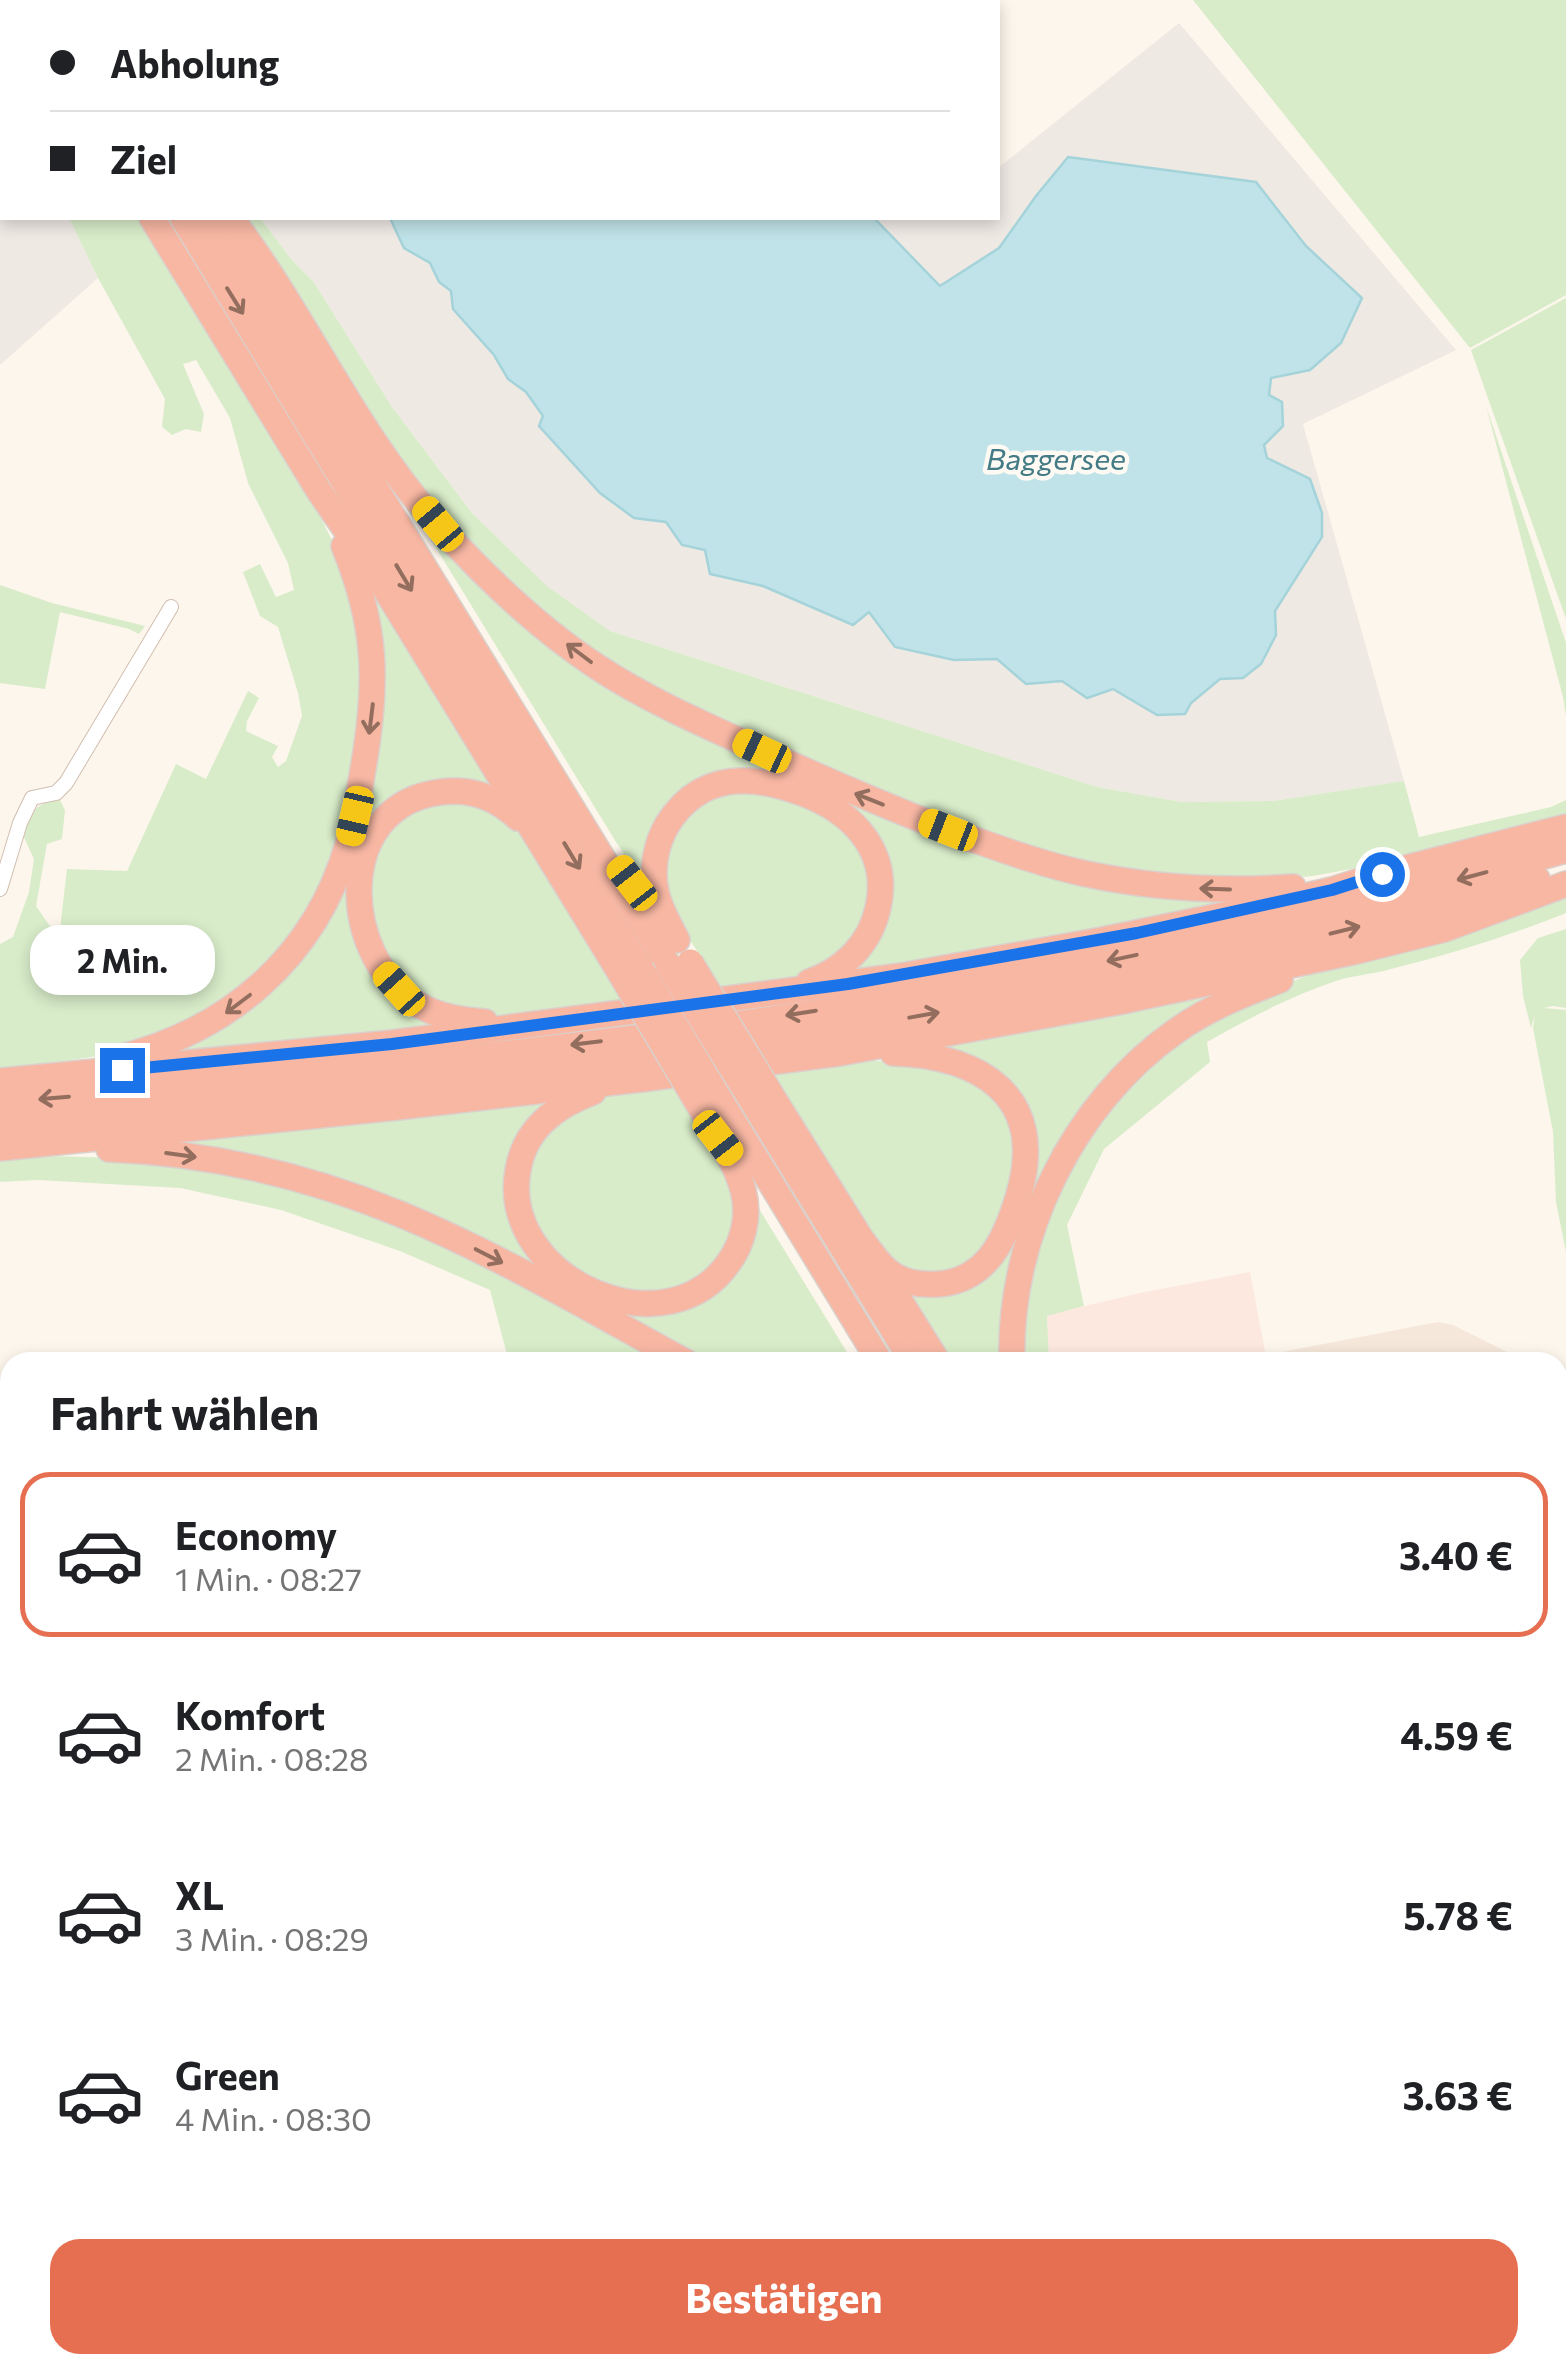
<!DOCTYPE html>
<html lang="de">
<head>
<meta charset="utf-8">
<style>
	body { margin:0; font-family:Commissioner,sans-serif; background:#f2f2f2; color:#202124; height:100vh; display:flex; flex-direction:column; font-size:38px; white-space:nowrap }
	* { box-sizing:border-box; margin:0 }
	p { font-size:32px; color:#757577 }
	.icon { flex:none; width:55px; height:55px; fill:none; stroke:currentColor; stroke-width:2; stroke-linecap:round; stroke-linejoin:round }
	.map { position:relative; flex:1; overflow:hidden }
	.details { position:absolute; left:0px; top:1352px; width:1568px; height:1022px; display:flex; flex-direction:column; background:#fff; border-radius:30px 30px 0 0; box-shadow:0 5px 15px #0003 }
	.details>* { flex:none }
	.top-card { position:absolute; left:0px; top:0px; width:1000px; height:220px; box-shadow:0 5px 15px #0003; display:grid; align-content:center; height:220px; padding:0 50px; background:#fff }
	.end { position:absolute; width:45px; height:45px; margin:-22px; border:12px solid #1a73e8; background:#fff; box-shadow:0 0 0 5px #fff }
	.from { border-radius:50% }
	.bubble { position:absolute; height:70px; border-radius:30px; background:#fff; box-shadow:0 5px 15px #0003; font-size:32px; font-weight:700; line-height:70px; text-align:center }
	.car { position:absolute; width:30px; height:60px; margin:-30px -15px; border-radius:12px; box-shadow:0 0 8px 2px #0007; background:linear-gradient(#f5c518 24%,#345 0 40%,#f5c518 0 76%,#345 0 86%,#f5c518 0) }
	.top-card b { display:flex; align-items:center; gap:35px; height:95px; font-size:38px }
	.top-card b+b { border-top:2px solid #e0e0e0 }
	.top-card i { width:25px; height:25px; background:#202124 }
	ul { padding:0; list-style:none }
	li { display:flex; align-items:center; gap:30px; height:165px; margin:0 20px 15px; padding:0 30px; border:5px solid transparent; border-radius:30px }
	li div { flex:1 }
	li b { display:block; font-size:38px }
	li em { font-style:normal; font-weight:700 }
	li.on { border-color:#e76f51 }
	li>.icon { width:90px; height:90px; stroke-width:1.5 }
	h2 { padding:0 50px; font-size:45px; line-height:120px }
	.cta { display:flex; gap:20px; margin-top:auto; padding:20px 50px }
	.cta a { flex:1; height:115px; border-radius:30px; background:#e76f51; color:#fff; font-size:40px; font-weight:700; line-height:115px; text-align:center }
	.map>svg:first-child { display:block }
</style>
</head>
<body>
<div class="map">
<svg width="1566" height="2374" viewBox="0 0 1566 2374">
	<rect width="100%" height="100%" fill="#fdf6ec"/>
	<g fill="#f5e8da">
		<polygon points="1438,1322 1453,1325 1527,1362 1267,1362 1266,1355"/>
		<polygon points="1558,1378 1566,1383 1566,1455 1558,1456"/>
		<polygon points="1566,1485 1566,1573 1558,1573 1558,1486"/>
		<polygon points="10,1595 10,2365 972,2365 977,2374 0,2374 0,1598"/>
	</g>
	<polygon fill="#fde8e0" points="1250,1272 1267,1362 1049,1362 1047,1315 1140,1293"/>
	<g fill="#efe9e4">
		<polygon points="1179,23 1456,350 1303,424 1404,781 1273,801 1182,802 1097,787 610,631 547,586 472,513 392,407 313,281 292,260 260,218 998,218 998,168"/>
		<polygon points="0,95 2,99 2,218 69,218 98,278 0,365"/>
	</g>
	<g fill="#d8ecc9">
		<polygon points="1193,0 1566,0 1566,295 1470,348"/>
		<path d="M69,218H138L322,520L337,551L358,617L365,691L348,809L328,875L283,950L227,1003L149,1042L98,1056L0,1070V944L13,937L29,892L34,859L22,833C32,811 35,803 60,800L65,810L62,839L47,844L36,906L54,932L60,929L67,869L127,871L176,764L206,779L248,691L259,698L247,721L246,731L278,746L272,757L278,767L286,761L302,716L298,693L278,627L260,616L243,572L260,564L276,597L294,590L288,563L248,483L230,418L196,360L183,364L204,414L201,432L186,429L172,435L162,427L165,399L98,278Z"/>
		<polygon points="238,218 260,218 292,260 313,281 392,407 472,513 547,586 610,631 1097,787 1182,802 1273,801 1404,781 1419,837 1551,807 1566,800 1566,815 1378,864 1313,876 1257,881 1201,881 1087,865 929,814 629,677 543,617 435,513"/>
		<polygon points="1566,298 1566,619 1471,350"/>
		<polygon points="1486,406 1566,643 1566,716 1563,697"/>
		<polygon points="419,520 544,636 1008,858 1262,894 1167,918 850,976 884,914 844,806 700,786 645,885 616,842"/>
		<polygon points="363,574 503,796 478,787 369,828 364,949 448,1024 155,1058 281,972 361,814"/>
		<polygon points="0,585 52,603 145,626 139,634 129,629 60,612 45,689 0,683"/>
		<polygon points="755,787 834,818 860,849 866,868 869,887 868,909 845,952 799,977 723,991 673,914 662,879 671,835 698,803"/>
		<polygon points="434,801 476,802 515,826 626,1007 520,1017 488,1015 458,1012 414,992 375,935 367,873 389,827"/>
		<path d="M1566,894V913C1509,936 1451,954 1391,969C1374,974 1356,975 1339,980C1292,995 1250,1018 1207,1042L1210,1062L1104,1149L1067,1225L1084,1306L1047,1316L1049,1362H1022L1028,1287L1040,1240L1055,1199L1084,1143L1130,1085L1203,1024L1281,986L1316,972Z"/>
		<polygon points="1566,929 1566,1008 1553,1006 1544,1008 1566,1010 1566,1252 1556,1202 1553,1132 1533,1028 1535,1015 1531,1028 1523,996 1520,960 1538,938"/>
		<polygon points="1232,988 1070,1139 1002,1362 949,1362 897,1286 989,1269 1028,1126 927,1047"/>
		<polygon points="849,1061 908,1061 942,1066 995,1096 1015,1133 1017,1164 1004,1217 976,1260 940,1276 908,1273 883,1256 768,1071"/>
		<polygon points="673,1083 728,1172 736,1194 735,1220 727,1246 715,1266 678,1291 621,1292 568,1266 535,1228 525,1191 534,1148 566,1112 597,1097"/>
		<polygon points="550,1100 511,1201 584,1294 702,1295 753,1199 853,1362 696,1362 447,1230 136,1146"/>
		<path d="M0,1156C63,1156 127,1156 190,1166C227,1172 265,1181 301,1191C429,1224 550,1300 665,1362H509L490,1290L400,1251L281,1210L180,1188L38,1180L0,1182Z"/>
		<polygon points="1558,1743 1565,1743 1566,1746 1566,2127 1558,2131"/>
	</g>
	<g fill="#bfe3e8" stroke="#a5d3da" stroke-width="2.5">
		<polygon points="260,0 717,0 719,2 260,2"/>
		<polygon points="1068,157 1256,182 1306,246 1362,298 1341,343 1310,370 1271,378 1269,395 1282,402 1283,426 1264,445 1267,458 1310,479 1322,513 1322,537 1275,611 1276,635 1261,664 1243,678 1220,679 1191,703 1185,714 1157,715 1113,689 1087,698 1062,681 1026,684 997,659 954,660 895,647 869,612 853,625 763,586 710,574 705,550 682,545 666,522 634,518 600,493 539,426 543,416 526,392 508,379 494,355 453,309 451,291 439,282 430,263 404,248 390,218 874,218 940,286 999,248 1036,196"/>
	</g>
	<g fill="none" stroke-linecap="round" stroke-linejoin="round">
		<defs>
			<g id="street">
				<polyline points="0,889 20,823 32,798 56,793 66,783 171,607"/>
				<polyline points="0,1697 10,1695"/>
				<polyline points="0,2109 10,2108"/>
				<polyline points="0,2262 10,2259"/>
				<polyline points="289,2365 293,2374"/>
				<polyline points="831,2365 839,2374"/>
				<polyline points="741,2374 758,2365"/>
			</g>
			<g id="secondary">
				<polyline points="1558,1473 1566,1471"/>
				<polyline points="0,1830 10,1826"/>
			</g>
			<g id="highway">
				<polyline points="50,0 51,2"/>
				<polyline points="79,0 80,2"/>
				<polyline points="152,218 319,491 373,569 619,971"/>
				<polyline points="183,218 641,969"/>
				<polyline points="210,218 668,965"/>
				<path d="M231,218C306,316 355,433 438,525C485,577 537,627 596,666C650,702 712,728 771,755C831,783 891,808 952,832C995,847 1038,863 1082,873C1151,888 1223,892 1293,887"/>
				<path d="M677,940C669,924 659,908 656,891C651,869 656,844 667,825C700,772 751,774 802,793C851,811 891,850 878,908C870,944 844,970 809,982"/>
				<path d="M485,1022C462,1020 439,1017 419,1005C339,958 332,805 441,792C471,788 496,797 518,818"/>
				<path d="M114,1059C228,1032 315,958 348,844C355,819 359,794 363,769C378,683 377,627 344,546"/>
				<polyline points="0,1081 392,1043 901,976 1102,940 1243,911 1332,890 1382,874 1566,827"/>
				<path d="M593,1092C556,1106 525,1128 518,1170C498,1280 672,1358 733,1256C745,1236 749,1212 743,1190C736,1163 718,1138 705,1115"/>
				<path d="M0,1103C305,1076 610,1048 912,997C1132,959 1351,911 1566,850"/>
				<polyline points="778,1106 938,1362"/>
				<polyline points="757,1109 913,1362"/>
				<polyline points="728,1113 880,1362"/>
				<path d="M0,1124C516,1079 1038,1024 1537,879"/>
				<polyline points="0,1148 398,1107 642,1079 840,1053 1118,1002 1357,951 1445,929 1566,884"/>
				<path d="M109,1149C209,1153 308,1176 400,1214C499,1255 592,1311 686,1362"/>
				<path d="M859,1237C871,1250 879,1267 895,1276C908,1284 924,1285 939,1284C989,1280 1007,1235 1019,1194C1047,1096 981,1056 893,1053"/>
				<path d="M1012,1362C1008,1237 1073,1103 1176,1031C1208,1008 1244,994 1280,980"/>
				<polyline points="1558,2351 1566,2362"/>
				<polyline points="1525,2365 1532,2374"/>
			</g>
		</defs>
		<use href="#street" stroke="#d1beb0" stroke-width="16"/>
		<use href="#secondary" stroke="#d6c0b0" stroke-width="22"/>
		<use href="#highway" stroke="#dad1cd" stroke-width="28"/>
		<use href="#street" stroke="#fff" stroke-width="14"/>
		<use href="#secondary" stroke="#fff" stroke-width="20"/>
		<use href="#highway" stroke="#f7b7a3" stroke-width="25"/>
		<defs>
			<g id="highway-bridge">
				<polyline points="690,962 778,1106"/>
				<polyline points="668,965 757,1109"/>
				<polyline points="641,969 728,1113"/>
				<polyline points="619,971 705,1115"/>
			</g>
		</defs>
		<use href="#highway-bridge" stroke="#dad1cd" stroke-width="28" stroke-linecap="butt"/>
		<use href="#highway-bridge" stroke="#f7b7a3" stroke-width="25"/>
	</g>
	<defs><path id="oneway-shaft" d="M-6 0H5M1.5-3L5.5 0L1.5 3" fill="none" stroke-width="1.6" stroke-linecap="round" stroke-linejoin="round" transform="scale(2.5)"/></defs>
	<g stroke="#936e5e">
		<use href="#oneway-shaft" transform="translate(235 301) rotate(58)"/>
		<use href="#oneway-shaft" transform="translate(404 578) rotate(59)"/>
		<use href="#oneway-shaft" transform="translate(579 653) rotate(-143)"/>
		<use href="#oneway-shaft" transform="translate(371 719) rotate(97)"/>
		<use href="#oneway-shaft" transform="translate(869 799) rotate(-158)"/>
		<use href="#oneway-shaft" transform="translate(572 856) rotate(59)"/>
		<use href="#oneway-shaft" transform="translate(1472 876) rotate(165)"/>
		<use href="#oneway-shaft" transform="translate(1215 889) rotate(-178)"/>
		<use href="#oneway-shaft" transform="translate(1345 930) rotate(-14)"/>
		<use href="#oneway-shaft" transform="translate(1122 958) rotate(168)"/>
		<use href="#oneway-shaft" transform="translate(238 1004) rotate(143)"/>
		<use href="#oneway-shaft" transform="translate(801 1013) rotate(171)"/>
		<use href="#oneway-shaft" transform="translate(924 1015) rotate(-10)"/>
		<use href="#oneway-shaft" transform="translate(586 1043) rotate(173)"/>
		<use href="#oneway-shaft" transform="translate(54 1098) rotate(175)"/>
		<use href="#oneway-shaft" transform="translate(181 1155) rotate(8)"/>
		<use href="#oneway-shaft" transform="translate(489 1256) rotate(27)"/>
	</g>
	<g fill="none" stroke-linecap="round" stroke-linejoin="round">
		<polyline stroke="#1a73e8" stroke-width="12" points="122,1070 392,1044 848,984 1137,933 1332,890 1382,874"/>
	</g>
	<g text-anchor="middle" stroke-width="9" stroke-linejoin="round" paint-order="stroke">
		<g font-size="30" font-style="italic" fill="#437c86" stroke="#fffaf3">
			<text x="1056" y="470">Baggersee</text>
		</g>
	</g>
</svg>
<i class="end from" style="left:1382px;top:874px"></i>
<i class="end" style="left:122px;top:1070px"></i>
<div class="bubble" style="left:30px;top:925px;width:185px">2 Min.</div>
<i class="car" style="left:438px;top:524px;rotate:320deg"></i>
<i class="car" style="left:762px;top:751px;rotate:295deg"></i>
<i class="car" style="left:355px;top:816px;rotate:193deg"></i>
<i class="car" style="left:948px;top:830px;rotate:291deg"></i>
<i class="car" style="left:632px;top:883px;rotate:322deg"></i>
<i class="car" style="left:399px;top:989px;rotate:318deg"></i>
<i class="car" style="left:718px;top:1138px;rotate:142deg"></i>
<div class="top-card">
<b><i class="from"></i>Abholung</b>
<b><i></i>Ziel</b>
</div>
<section class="details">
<h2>Fahrt wählen</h2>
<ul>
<li class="on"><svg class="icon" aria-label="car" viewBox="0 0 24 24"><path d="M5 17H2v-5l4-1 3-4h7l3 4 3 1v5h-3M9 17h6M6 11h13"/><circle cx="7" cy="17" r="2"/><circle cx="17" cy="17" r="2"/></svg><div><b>Economy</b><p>1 Min. · 08:27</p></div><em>3.40 €</em></li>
<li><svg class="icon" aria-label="car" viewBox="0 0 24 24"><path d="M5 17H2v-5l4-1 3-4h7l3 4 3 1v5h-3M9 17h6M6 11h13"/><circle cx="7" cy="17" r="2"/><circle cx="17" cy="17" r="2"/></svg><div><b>Komfort</b><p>2 Min. · 08:28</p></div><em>4.59 €</em></li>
<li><svg class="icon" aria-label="car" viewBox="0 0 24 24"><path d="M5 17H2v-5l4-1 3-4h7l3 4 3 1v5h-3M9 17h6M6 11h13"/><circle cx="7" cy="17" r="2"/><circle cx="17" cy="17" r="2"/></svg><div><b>XL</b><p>3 Min. · 08:29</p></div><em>5.78 €</em></li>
<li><svg class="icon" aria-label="car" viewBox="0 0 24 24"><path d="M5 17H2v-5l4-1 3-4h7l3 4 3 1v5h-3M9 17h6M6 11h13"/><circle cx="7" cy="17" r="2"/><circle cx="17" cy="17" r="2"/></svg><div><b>Green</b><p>4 Min. · 08:30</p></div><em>3.63 €</em></li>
</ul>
<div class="cta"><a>Bestätigen</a></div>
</section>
</div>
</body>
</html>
